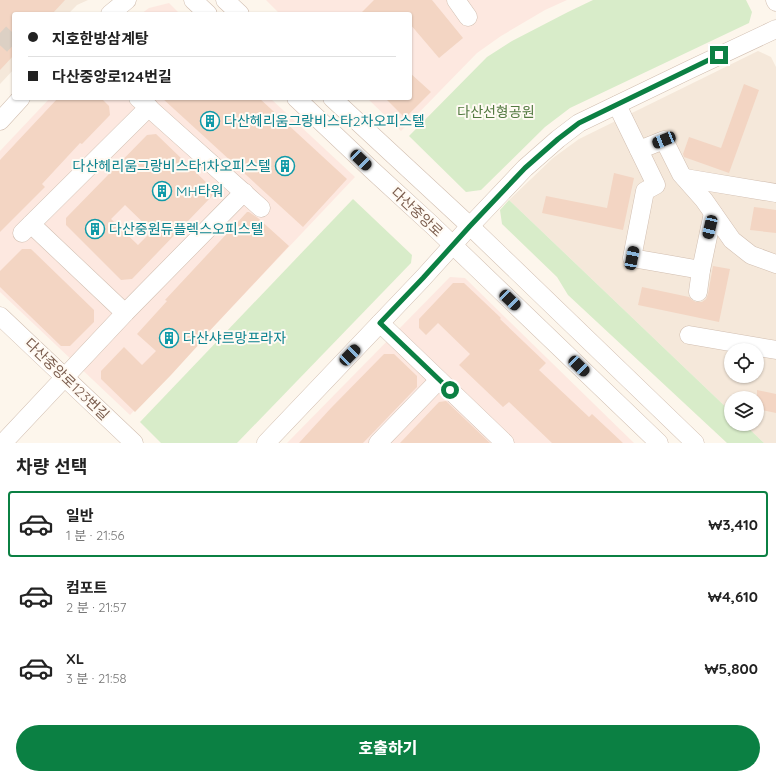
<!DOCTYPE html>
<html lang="ko">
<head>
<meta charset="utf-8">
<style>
	body { margin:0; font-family:Quicksand,"Noto Sans KR",sans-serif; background:#f2f2f2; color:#222; height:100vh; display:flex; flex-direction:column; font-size:15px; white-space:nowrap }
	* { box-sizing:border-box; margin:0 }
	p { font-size:13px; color:#767676 }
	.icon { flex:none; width:22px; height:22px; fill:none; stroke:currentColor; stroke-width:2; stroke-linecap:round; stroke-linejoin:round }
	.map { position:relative; height:443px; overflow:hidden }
	.drawer { display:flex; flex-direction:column; background:#fff; flex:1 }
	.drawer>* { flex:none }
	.guide { position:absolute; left:12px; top:12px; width:400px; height:88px; border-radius:4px; box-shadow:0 1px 3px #0004; display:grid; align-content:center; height:88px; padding:0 16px; background:#fff }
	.controls { position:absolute; left:724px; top:343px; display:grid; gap:8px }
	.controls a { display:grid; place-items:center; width:40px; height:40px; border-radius:50%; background:#fff; box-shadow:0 1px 3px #0004; font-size:20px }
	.end { position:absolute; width:18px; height:18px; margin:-9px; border:5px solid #0b8043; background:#fff; box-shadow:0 0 0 2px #fff }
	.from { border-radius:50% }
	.car { position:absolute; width:12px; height:24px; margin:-12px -6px; border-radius:5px; box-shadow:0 0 3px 1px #0007; background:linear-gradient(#222 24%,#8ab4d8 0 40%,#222 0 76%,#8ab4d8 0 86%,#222 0) }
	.guide b { display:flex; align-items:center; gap:14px; height:38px; font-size:15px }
	.guide b+b { border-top:1px solid #e0e0e0 }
	.guide i { width:10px; height:10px; background:#222 }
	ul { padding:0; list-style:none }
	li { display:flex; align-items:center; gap:12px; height:66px; margin:0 8px 6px; padding:0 8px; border:2px solid transparent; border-radius:4px }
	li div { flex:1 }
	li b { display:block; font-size:15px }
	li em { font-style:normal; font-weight:800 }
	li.selected { border-color:#0b8043 }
	li>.icon { width:36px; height:36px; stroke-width:1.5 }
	h2 { padding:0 16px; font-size:18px; line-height:48px }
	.button { display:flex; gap:8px; margin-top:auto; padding:8px 16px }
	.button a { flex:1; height:46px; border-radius:24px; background:#0b8043; color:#fff; font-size:16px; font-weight:800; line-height:46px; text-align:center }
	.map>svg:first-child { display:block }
</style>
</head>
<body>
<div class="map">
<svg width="776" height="443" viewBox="0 0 776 443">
	<rect width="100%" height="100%" fill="#fdf6ec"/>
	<g fill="#f5e8da" fill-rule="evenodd">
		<polygon points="0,0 88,0 77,5 68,14 14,14 14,69 0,84"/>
		<path d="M758,51L771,57L776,67V443H764L744,424H757V398H731V412L509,200L553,158L579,139ZM731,350H757V376H731Z"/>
	</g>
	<g fill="#fde8e0">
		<polygon points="266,0 567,0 545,10 501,36 477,53 401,131 367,98 410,98 410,14 280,14"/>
		<polygon points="169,3 180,14 141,14 149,8"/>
		<polygon points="50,98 270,98 355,177 130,415 0,292 0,151"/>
		<polygon points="450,277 465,278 634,443 287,443"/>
	</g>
	<g fill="#d8ecc9">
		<polygon points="593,0 746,0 752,12 749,23 570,108 545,127 481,190 466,192 409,136 487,57 512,41 568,12"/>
		<polygon points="353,199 412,255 411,263 237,443 161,443 140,422"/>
		<polygon points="509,200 731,412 731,424 744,424 764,443 727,443 568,295 557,277 502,224 500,210"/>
	</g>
	<g fill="#f3d5c3" fill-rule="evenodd">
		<polygon points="0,0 65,0 52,14 14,14 14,55 0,70"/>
		<polygon points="374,0 432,0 463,38 439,58 410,24 410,14 360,14"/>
		<polygon points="410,73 431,92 405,118 385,98 410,98"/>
		<polygon points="744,84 759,90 729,173 684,157 683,154 689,137 721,148"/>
		<polygon points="58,98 101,98 109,106 110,115 82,144 80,143 42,184 45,187 0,232 0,160"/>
		<polygon points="162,98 259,98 347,179 303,227"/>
		<path d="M156,134L211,187L213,195L132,279L121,280L66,225V218L147,135ZM125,205L152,231L138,245L111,219Z"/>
		<polygon points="614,173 634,178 623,230 542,213 546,196 607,208"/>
		<polygon points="754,207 776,210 776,233 750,230"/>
		<polygon points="247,212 249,212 258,218 289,246 201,340 202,341 171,375 135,412 101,379 101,371 124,347 142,365 156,351 137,334 167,301 165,300"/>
		<polygon points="22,249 31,249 94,310 94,322 70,346 61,346 0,287 0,271"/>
		<polygon points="713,266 730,269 719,322 638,305 642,287 689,297 692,300 696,302 702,302 706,299 708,294"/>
		<polygon points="453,283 464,283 501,318 500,319 546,363 539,370 589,417 592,414 623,443 552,443 509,402 503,407 459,365 470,354 438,323 426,335 419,328 419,319"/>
		<polygon points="384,354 394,354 417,376 417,387 363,443 299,443 331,408"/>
		<polygon points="757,390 776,394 776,413 757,409"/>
		<polygon points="446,401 490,443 400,443 439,402"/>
	</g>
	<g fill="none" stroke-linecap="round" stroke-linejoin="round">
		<polyline stroke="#dcd0c4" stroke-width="18" stroke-dasharray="18 9" stroke-linecap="butt" points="0,33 14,46"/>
		<defs>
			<g id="minor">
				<polyline points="193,0 208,14"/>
				<polyline points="225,0 240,14"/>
				<polyline points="456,0 468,17"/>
				<polyline points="775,0 776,2"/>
				<polyline points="110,14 127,0"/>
				<polyline points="138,98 261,208"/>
				<polyline points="296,98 372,170 432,225 659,443"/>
				<polyline points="332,98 470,226 695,443"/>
				<polyline points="617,105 656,185 645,191 632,258 701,270"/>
				<polyline points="0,121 21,98"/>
				<polyline points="639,150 664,140 681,174 704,200 732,240 751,255 776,264"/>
				<polyline points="685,178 776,193"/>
				<polyline points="31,224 125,313"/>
				<polyline points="22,233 149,107"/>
				<polyline points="698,292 701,270 713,213"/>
				<polyline points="0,316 134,443"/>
				<polyline points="380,323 505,443"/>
				<polyline points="689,335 776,350"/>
				<polyline points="3,443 125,313 244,192"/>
				<polyline points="266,443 423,278 470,226 525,168 558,139 579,123 691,69 776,29"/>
				<polyline points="378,443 439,380"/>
			</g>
		</defs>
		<use href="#minor" stroke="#d1beb0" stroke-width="19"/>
		<use href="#minor" stroke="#fff" stroke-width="18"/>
	</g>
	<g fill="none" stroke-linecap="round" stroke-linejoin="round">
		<polyline stroke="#0b8043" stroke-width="5" points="450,390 380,323 423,278 470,226 525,168 558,139 579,123 719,55"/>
	</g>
	<defs>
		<symbol id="building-ring" viewBox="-11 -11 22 22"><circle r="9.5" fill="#fffaf3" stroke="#0f9aa8" stroke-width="1.5"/><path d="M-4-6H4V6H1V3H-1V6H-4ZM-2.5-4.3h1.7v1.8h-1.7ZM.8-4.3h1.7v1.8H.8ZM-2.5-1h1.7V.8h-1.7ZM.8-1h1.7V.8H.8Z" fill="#0f9aa8"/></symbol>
	</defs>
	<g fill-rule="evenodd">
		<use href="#building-ring" x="199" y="110" width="22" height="22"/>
		<use href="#building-ring" x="274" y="155" width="22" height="22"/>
		<use href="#building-ring" x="151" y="180" width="22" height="22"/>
		<use href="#building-ring" x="84" y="218" width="22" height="22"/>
		<use href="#building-ring" x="158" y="327" width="22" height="22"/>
	</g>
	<g text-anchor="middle" stroke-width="4" stroke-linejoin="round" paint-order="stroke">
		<g font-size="14" fill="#537a41" stroke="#fffaf3">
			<text x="496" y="117">다산선형공원</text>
		</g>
		<g font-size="14" fill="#0d838f" stroke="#fffaf3" text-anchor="start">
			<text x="224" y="126">다산헤리움그랑비스타2차오피스텔</text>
			<text x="271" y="171" text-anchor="end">다산헤리움그랑비스타1차오피스텔</text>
			<text x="176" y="196">MH타워</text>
			<text x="109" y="234">다산중원듀플렉스오피스텔</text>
			<text x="183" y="343">다산샤르망프라자</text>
		</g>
		<g font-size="14" fill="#7a5c4d" stroke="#fffaf3">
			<text transform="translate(417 212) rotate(43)" y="5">다산중앙로</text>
			<text transform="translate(67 379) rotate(44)" y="5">다산중앙로123번길</text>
		</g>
	</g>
</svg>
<div class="controls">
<a><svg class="icon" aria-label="locate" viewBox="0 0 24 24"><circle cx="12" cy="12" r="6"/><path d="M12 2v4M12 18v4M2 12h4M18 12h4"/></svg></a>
<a><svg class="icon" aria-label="layers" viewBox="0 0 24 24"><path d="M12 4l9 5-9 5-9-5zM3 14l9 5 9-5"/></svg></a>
</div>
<i class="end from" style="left:450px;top:390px"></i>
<i class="end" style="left:719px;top:55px"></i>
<i class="car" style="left:664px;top:140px;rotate:248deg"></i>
<i class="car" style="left:361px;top:160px;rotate:134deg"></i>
<i class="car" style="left:710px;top:227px;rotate:193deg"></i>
<i class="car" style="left:632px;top:258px;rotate:11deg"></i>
<i class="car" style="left:510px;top:300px;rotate:134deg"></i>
<i class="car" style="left:350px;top:355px;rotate:44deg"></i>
<i class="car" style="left:579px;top:366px;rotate:134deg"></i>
<div class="guide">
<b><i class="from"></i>지호한방삼계탕</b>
<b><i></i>다산중앙로124번길</b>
</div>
</div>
<section class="drawer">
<h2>차량 선택</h2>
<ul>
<li class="selected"><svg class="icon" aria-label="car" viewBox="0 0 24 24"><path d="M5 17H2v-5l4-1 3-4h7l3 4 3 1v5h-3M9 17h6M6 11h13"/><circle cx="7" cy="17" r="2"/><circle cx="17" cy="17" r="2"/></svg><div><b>일반</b><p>1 분 · 21:56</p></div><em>₩3,410</em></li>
<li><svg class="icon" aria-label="car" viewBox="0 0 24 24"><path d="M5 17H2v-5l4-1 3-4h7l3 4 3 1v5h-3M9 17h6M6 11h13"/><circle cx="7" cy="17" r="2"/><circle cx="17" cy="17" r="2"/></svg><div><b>컴포트</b><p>2 분 · 21:57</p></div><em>₩4,610</em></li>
<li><svg class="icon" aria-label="car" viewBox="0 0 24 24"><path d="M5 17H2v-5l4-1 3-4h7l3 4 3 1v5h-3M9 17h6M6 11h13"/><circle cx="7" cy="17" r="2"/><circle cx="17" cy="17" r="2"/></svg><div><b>XL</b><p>3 분 · 21:58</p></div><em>₩5,800</em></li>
</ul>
<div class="button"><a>호출하기</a></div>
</section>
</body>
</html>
